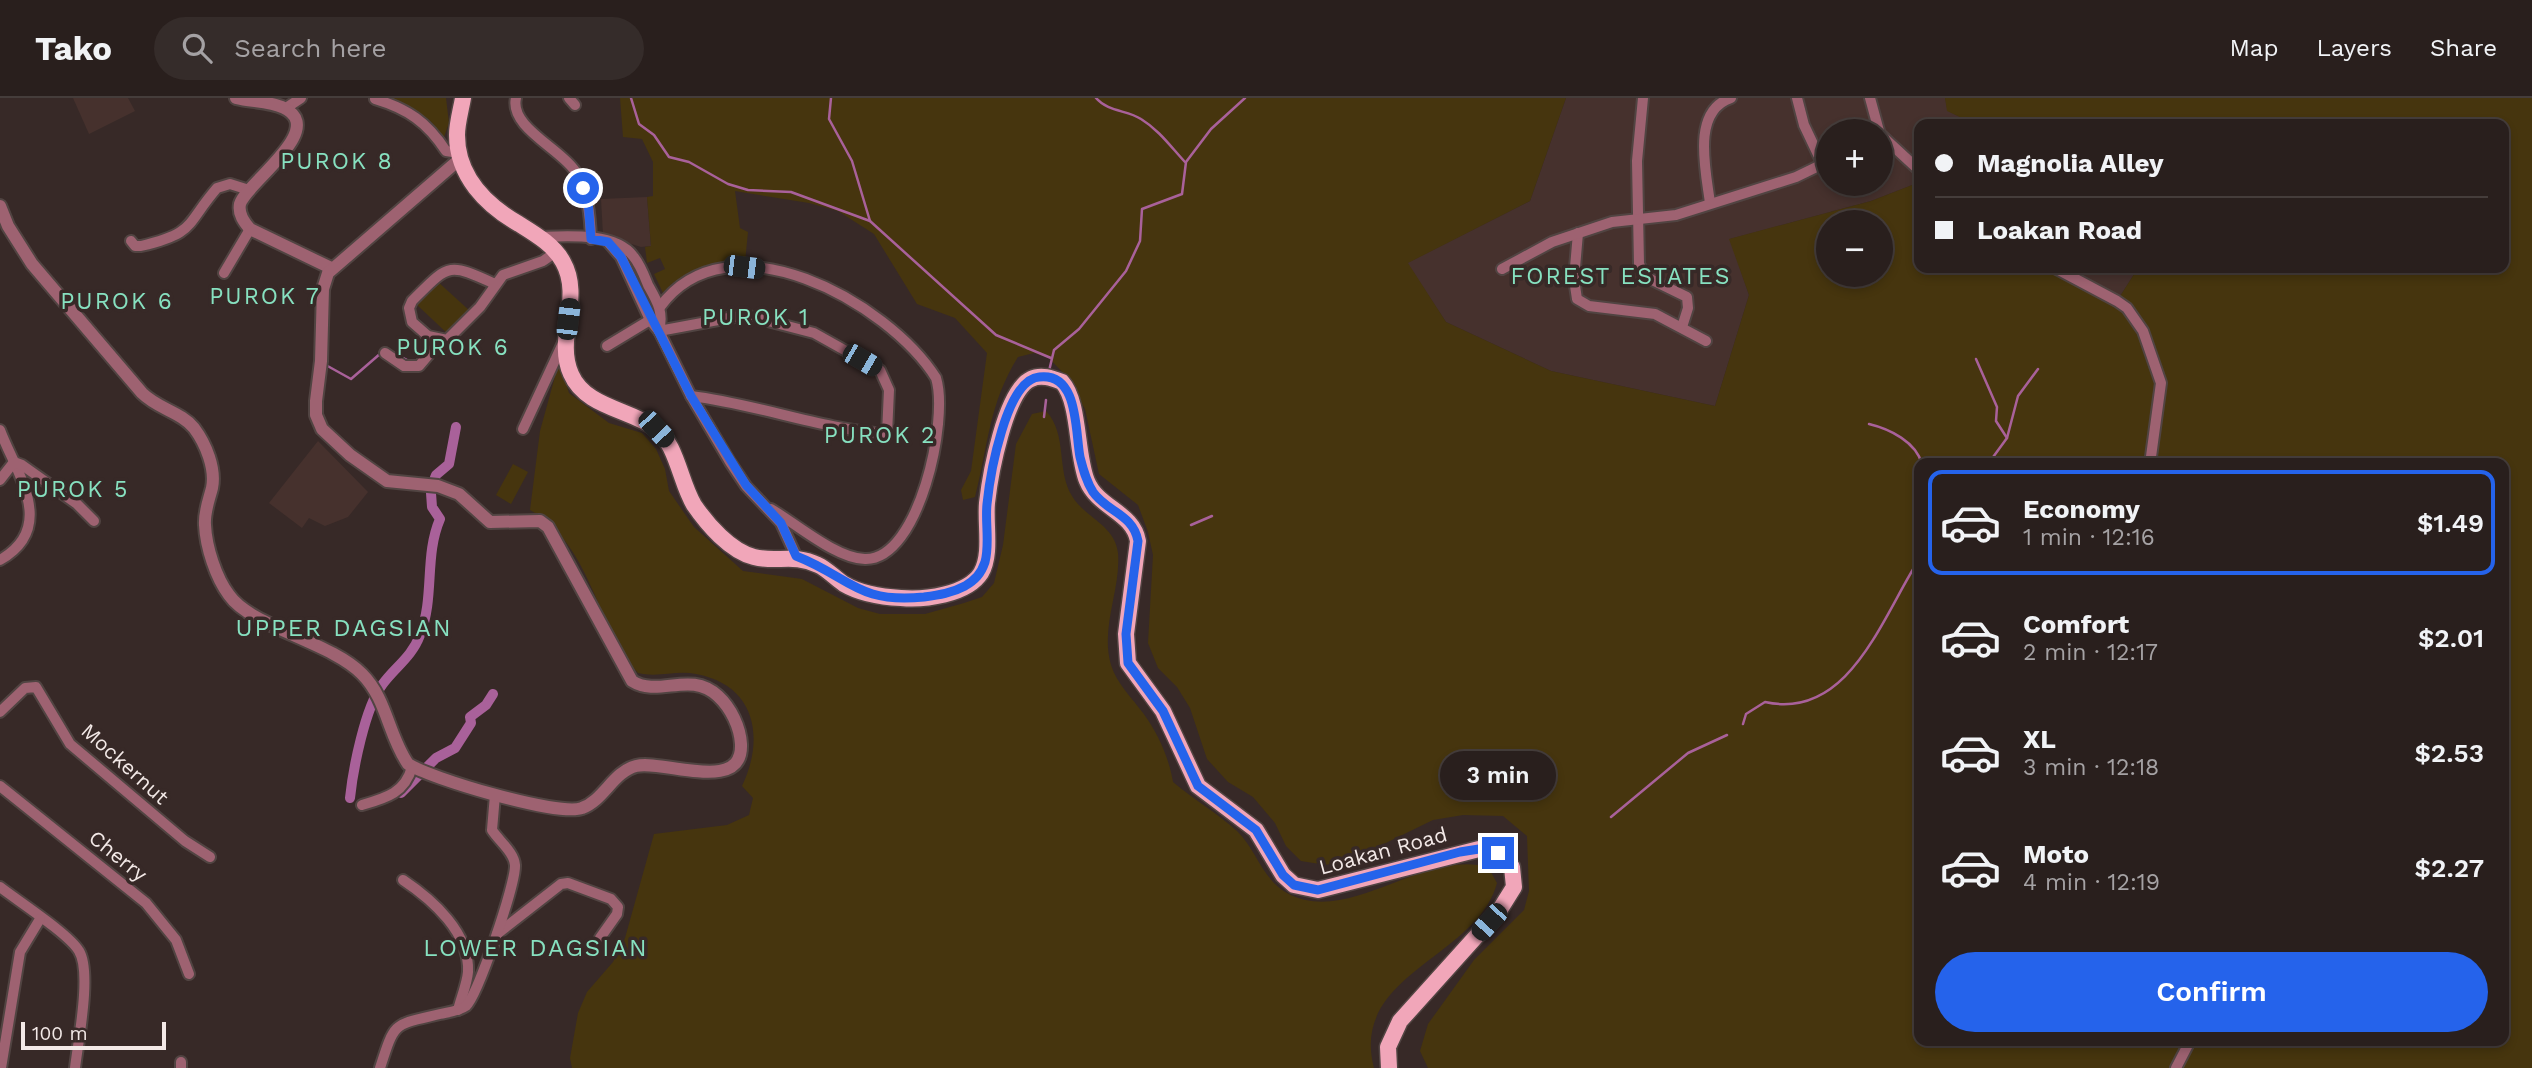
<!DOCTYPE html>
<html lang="en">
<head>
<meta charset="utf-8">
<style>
	body { margin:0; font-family:"Work Sans",sans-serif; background:#352c2a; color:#f1f3f6; height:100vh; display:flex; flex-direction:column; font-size:26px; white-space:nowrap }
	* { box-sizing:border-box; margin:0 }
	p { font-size:23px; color:#a5a2a4 }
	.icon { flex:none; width:38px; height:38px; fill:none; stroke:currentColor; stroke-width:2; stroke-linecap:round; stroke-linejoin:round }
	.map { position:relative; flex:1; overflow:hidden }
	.panel { position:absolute; left:1914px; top:360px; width:595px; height:588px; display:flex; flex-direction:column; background:#291f1d; border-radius:14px; box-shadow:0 4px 10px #0003,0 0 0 2px #453d3b }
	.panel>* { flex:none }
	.top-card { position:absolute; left:1914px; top:21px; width:595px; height:154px; border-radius:14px; box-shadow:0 4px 10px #0003,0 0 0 2px #453d3b; display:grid; align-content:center; height:154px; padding:0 21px; background:#291f1d }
	.tools { position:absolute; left:1816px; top:21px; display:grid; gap:14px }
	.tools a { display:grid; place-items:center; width:77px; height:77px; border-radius:50%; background:#291f1d; box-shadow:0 4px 10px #0003,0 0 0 2px #453d3b; font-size:35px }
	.scale { position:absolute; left:21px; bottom:18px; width:145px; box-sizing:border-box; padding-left:7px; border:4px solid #f3e9e7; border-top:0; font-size:19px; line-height:24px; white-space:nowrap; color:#f3e9e7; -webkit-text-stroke:5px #372927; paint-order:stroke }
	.end { position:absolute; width:32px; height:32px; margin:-16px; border:9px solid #2563eb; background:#fff; box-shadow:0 0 0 4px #fff }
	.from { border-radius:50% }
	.bubble { position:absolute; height:49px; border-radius:24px; background:#291f1d; box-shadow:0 4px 10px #0003,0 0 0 2px #453d3b; font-size:23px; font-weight:600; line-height:49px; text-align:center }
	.car { position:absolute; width:21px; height:42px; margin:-21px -10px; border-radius:9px; box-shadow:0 0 5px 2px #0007; background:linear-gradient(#222 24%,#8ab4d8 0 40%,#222 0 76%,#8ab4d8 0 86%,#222 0) }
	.top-card b { display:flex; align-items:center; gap:24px; height:66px; font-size:26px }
	.top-card b+b { border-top:2px solid #453d3b }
	.top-card i { width:18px; height:18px; background:#f1f3f6 }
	ul { padding:12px 0 0; list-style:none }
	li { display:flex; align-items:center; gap:21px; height:105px; margin:0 14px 10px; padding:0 7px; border:4px solid transparent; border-radius:14px }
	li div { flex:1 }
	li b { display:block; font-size:26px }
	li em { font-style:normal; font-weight:600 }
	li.active { border-color:#2563eb }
	li>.icon { width:63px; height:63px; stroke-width:1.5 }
	.cta { display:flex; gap:14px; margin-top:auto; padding:14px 21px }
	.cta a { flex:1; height:80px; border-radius:42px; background:#2563eb; color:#fff; font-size:28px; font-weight:600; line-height:80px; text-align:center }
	header { display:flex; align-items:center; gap:42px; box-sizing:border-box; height:98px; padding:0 35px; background:#291f1d; border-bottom:2px solid #453d3b }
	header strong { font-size:33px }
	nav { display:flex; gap:38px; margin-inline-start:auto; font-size:24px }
	.search { width:490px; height:63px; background:#352c2a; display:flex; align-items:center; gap:18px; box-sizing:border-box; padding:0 24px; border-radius:38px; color:#a5a2a4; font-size:26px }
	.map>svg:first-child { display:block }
</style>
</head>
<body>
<header>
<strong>Tako</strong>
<div class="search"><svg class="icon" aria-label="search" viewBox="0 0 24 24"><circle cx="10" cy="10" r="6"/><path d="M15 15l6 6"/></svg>Search here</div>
<nav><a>Map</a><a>Layers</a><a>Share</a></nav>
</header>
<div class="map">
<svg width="2532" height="970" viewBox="0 0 2532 970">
	<rect width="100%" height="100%" fill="#372927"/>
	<g fill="#46312d" fill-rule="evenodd">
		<polygon points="73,0 128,0 135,13 89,36"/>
		<path d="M1566,0H1945L1948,13L1975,26H1920V84L1871,103L1730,141L1749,197L1715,308L1551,273L1446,224L1407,165L1530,103ZM1829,33H1881V86H1829Z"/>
		<polygon points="647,99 651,148 641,149 603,137 601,101"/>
		<polygon points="2055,170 2138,170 2117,203"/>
		<polygon points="318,343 368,394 348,419 325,428 309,420 302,430 269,405"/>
	</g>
	<g fill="#46350e" fill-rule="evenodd">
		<path d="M380,0H446L449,25L443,42C431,13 407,10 380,0Z"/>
		<path d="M620,0H1566L1530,103L1408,165L1446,224L1551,273L1715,308L1749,197L1729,141L1871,103L1920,84V170H2055L2117,203L2138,170H2504V26H1975L1947,13L1945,0H2532V970H1428L1420,953L1428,926L1474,862L1524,812L1529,793L1527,738L1503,718L1463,717L1433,722L1359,758L1326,767L1301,763L1286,748L1275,725L1253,699L1228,684L1207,661L1190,610L1177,589L1158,570L1148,545L1153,457L1148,434L1138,407L1099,376L1085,311L1067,279L1049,260L1034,255L1018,259C989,305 988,348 975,399L963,402L961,392L971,373L987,255L955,220L917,206L874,136L838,113L809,105L735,93L740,130L748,134L745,164C716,172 683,169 663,195L654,176L665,171L660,160L647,165L645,149L651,148L647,99L653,98V64L642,41L623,39ZM1829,124H1881V177H1829ZM1920,366H2504V943H1920Z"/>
		<polygon points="437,183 471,214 449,237 415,205"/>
		<path d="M559,264L569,295L609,325L642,335L656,351L665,371L669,393L694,429L743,473L802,481L858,510L880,516H925L964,505L982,499L994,485L1003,447L1016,346L1032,316L1046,313C1068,337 1056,372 1072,398C1085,420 1115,427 1118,455C1121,492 1100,529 1111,567C1117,586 1132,600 1143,615C1158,635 1169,660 1173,684C1193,701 1217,715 1237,733C1256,751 1262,781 1287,795C1349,829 1421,751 1488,769L1497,785C1477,860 1349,876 1374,970H572L570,960L578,915L587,894L613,864L625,840L654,736L727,727L749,717L753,700L742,688C765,640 756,587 696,576C676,572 658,580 638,575C595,526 591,446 530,412L540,333Z"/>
		<polygon points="513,366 528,374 511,406 496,397"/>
	</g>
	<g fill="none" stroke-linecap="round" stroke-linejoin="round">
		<g stroke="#a9619a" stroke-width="2.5">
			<polyline points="631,0 639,26 654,37 669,59 689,64 728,86 748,92 791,94 870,123 996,237 1051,260"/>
			<polyline points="831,0 829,21 852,63 870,123"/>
			<path d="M1096,0C1108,14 1127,12 1141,21C1159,32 1171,49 1185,64"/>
			<polyline points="386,251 409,263"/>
			<polyline points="1976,261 1997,309 1996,323 2007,340"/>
			<polyline points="324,266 351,281 381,255"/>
			<polyline points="1049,273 1054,252 1079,231 1126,173 1140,143 1142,111 1182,96 1186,64 1211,31 1245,0"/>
			<polyline points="1044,319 1046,302"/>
			<path d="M1869,326C1890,331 1916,344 1922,366"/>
			<polyline points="1988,366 2007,340 2018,298 2038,271"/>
			<polyline points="1191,427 1212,418"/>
			<path d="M1743,626L1746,616L1765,604C1850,623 1883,516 1920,460"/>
			<polyline points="1611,719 1688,655 1727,637"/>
		</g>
		<g stroke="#a9619a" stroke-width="10">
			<polyline points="432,387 436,377 449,366 456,329"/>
			<polyline points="401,695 436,660 455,650 471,625 470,619 486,607 493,596"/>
			<path d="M350,700C353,671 365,610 382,587C394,570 412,559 420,537C435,499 424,458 440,421L432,409L431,395"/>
		</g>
		<defs>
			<g id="minor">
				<path d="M516,0C509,29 561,51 575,73C588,94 590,116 591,141"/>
				<polyline points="569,0 575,7"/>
				<polyline points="1643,0 1637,63 1639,166 1646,179 1687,199 1688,210 1682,229"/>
				<polyline points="1797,0 1804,27 1823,67"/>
				<polyline points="1870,0 1879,33"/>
				<path d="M375,1C408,11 427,24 446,53L459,55"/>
				<polyline points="286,10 301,0"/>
				<polyline points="1881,37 1920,73"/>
				<path d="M1710,105C1706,73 1691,13 1731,0"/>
				<polyline points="1578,135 1574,181 1577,201 1589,208 1655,216 1706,243"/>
				<path d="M540,139C566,138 615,134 633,158C640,166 644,177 648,187C657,203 664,214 659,233"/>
				<path d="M131,143L135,148H141C196,135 185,127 217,90L230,86L249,92"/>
				<polyline points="608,144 621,159 650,222 659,233 691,298 730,364 746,388 781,425 796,458"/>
				<polyline points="2055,170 2117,203 2127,210 2143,233 2161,285 2150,366"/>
				<polyline points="1502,171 1552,144 1612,124 1676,117 1796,79 1829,63"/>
				<polyline points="224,175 250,131"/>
				<path d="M495,186C447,164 449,166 412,203L409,210L412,224L428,238L447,242L480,209L503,177L543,163L556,154"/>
				<path d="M660,209C728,115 888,204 936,280C949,322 919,461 866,461C838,462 795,425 771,411"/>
				<path d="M659,233L745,217L814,235L880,272L889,292L887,336C820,331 757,306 691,298"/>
				<polyline points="607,248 650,222"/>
				<polyline points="385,255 404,268 419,268 441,242"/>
				<polyline points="523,331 563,245"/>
				<path d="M0,332C16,375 58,429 0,462"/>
				<polyline points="0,382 14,364 22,367 77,406 94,423"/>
				<polyline points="0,614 25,590 36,589 70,646 185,743 210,759"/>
				<polyline points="0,688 146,805 176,842 189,876"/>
				<path d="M362,707C386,700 405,695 412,669"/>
				<path d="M403,782C433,802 470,835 468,874C467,886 461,900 458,912"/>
				<path d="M0,789C18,803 69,836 79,853C92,874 78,944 75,970"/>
				<polyline points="497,836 561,786 568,785 611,801 618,809 617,816 600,840"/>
				<polyline points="1,970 20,854 40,821"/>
				<polyline points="181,970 181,964"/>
				<path d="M380,970C395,923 393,927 440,916C449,914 459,913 466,908C478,897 516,785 515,767C514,754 499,743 492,732L495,697"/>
				<polyline points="2176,970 2190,943"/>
			</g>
			<g id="tertiary">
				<path d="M236,0C251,4 270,3 284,10C328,31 246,85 240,106C238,116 244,124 250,131L331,170"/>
				<path d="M0,108L8,128L32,166L142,295C158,311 181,314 194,330C206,346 216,371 212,390C209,402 204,414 205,427C206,449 216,480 229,497C251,529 331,544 362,576C387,601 388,637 408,666C429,680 559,719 582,710C604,702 613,674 636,668C663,661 743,697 741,646C740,629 731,610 718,598C690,572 659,600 632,583L548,429L540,423L490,424L459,396L438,388L387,383L350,357L322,331L316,317V303L321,263L323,191L328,175L461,60"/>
			</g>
			<path id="primary" d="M463,0C461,12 457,25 457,37C457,78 486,107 519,126C535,136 554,147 563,164C583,199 555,241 571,276C585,309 629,311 655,330C677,346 680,384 694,407C707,426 730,453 754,459C777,465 793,455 818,467C827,471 835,480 844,486C861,496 881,499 901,500C924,502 967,497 981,475C992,456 985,427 987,405C990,378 1005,293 1031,281C1041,276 1052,280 1062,284C1080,304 1076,357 1087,383C1098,410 1133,414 1138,443L1126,536L1128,565L1163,613L1198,688L1256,732L1283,777L1294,787L1318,792L1479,751L1498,755L1512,769L1514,789L1499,813L1400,923L1388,949L1389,970"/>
		</defs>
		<use href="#minor" stroke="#514442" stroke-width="14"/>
		<use href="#tertiary" stroke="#514442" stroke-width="16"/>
		<use href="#primary" stroke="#514442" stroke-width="19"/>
		<use href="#minor" stroke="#9e6271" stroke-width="10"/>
		<use href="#tertiary" stroke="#9e6271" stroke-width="12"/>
		<use href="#primary" stroke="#f1a6b9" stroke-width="16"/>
	</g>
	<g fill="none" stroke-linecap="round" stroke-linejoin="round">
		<path stroke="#2563eb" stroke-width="9" d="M583,90L588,102L591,141L608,144L621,159L691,298L746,387L781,425L796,458C850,479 857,506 924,499C939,497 952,495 965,488C975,482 981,476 985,464C990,446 985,425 987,406C990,377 1006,282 1039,279C1079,274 1075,333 1080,359C1083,371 1086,383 1093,394C1107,414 1133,416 1138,443L1126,536L1128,565L1163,613L1198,688L1256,732L1283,777L1294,787L1318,792L1460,754L1479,751L1498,755"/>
	</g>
	<g text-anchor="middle" stroke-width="7" stroke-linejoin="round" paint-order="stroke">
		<g font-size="21" fill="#f3e9e7" stroke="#372927">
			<text transform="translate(125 666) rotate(42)" y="7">Mockernut</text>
			<text transform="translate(1383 753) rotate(-15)" y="7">Loakan Road</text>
			<text transform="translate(118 758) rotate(39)" y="7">Cherry</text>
		</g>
		<g font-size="23" letter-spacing="2" fill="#87e1c0" stroke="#372927">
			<text x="337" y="71">PUROK 8</text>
			<text x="1621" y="186">FOREST ESTATES</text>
			<text x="265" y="206">PUROK 7</text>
			<text x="117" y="211">PUROK 6</text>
			<text x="756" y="227">PUROK 1</text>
			<text x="453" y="257">PUROK 6</text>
			<text x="880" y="345">PUROK 2</text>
			<text x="73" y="399">PUROK 5</text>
		</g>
		<g font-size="24" letter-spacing="2" fill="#87e1c0" stroke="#372927">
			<text x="344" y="538">UPPER DAGSIAN</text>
			<text x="536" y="858">LOWER DAGSIAN</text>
		</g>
	</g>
</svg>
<div class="tools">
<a>+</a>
<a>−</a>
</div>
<div class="scale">100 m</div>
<i class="end from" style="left:583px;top:90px"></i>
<i class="end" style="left:1498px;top:755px"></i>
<div class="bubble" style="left:1440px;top:653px;width:116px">3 min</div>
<i class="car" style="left:744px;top:169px;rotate:97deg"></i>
<i class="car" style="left:568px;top:221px;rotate:7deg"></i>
<i class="car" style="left:862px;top:262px;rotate:120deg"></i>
<i class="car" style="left:656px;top:331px;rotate:137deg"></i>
<i class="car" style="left:1489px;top:824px;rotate:222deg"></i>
<div class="top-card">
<b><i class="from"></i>Magnolia Alley</b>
<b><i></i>Loakan Road</b>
</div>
<section class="panel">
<ul>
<li class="active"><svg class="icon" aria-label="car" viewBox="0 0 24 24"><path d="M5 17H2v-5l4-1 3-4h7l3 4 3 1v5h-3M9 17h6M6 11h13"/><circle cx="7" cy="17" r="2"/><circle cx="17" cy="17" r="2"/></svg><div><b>Economy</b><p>1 min · 12:16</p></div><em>$1.49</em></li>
<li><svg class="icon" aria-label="car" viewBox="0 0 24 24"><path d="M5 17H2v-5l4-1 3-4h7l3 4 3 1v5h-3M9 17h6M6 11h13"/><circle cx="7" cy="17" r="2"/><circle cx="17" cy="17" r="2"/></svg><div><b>Comfort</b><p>2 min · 12:17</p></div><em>$2.01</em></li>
<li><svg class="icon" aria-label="car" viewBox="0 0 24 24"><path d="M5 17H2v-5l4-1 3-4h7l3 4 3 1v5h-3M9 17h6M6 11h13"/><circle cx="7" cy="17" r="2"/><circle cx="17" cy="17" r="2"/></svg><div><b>XL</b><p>3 min · 12:18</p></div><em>$2.53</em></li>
<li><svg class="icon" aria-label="car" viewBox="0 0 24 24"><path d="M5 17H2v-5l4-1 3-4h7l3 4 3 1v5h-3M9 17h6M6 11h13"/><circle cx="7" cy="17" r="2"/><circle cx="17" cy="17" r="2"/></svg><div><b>Moto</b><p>4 min · 12:19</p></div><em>$2.27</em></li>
</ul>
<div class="cta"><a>Confirm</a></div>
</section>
</div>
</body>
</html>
